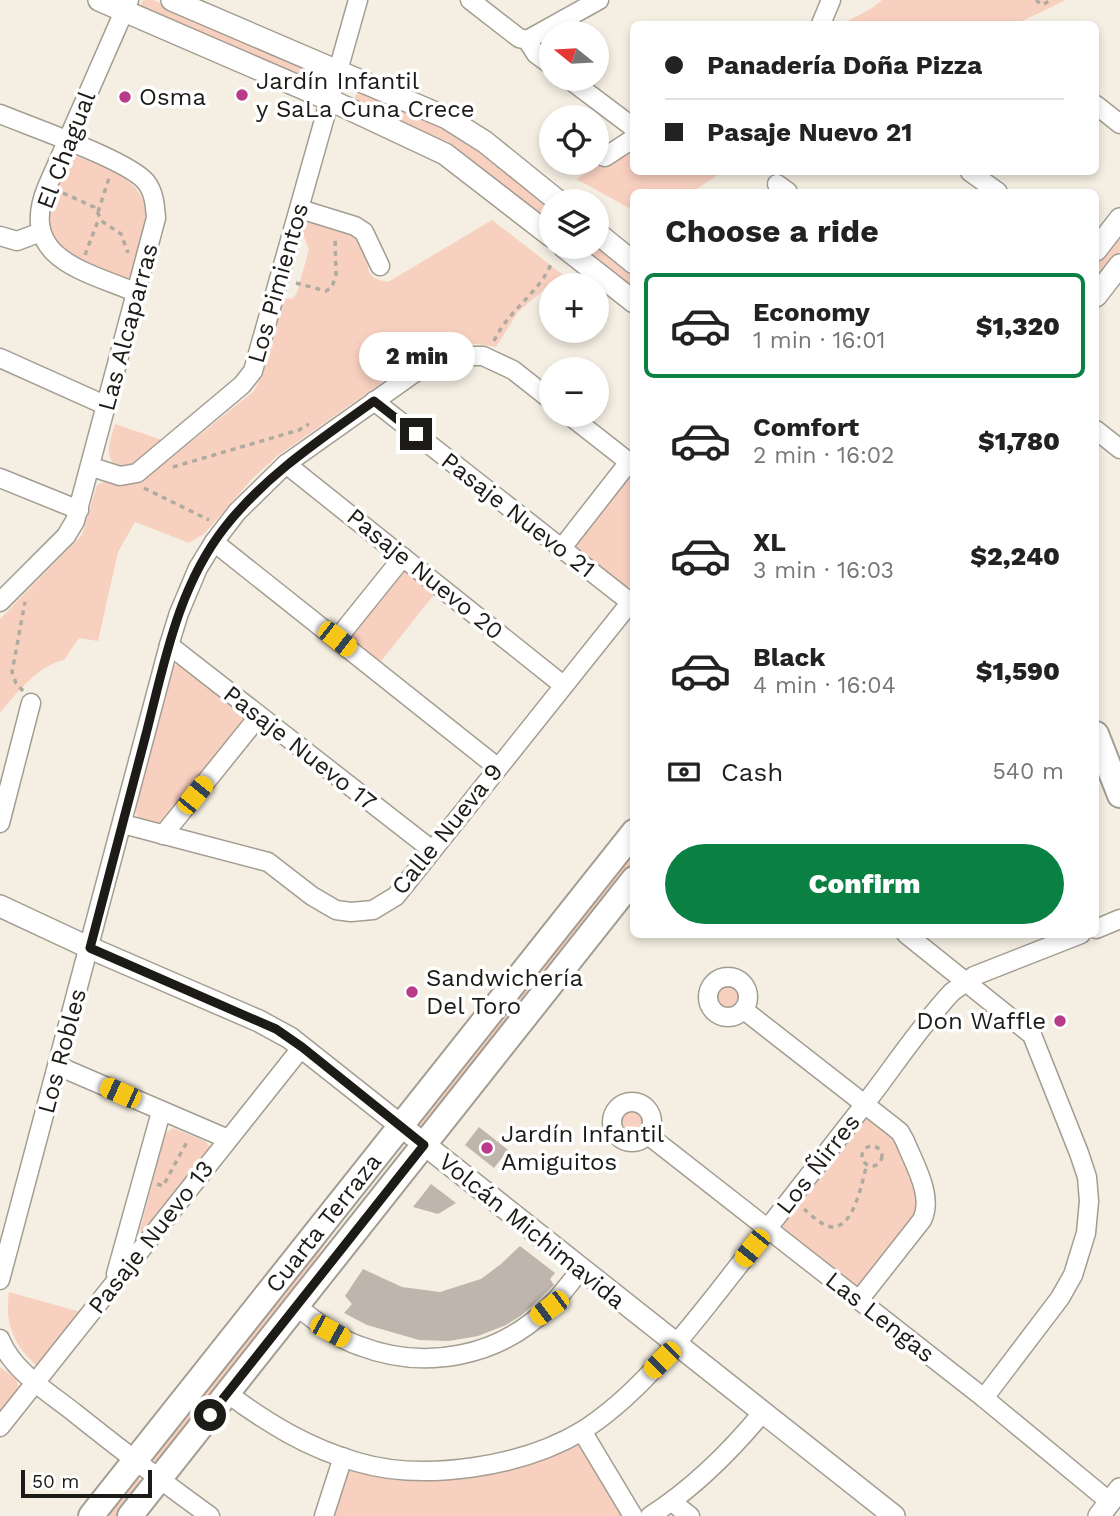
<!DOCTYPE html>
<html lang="en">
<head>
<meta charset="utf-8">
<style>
	body { margin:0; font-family:"Work Sans",sans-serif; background:#f2f2f2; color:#222; height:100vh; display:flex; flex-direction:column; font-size:26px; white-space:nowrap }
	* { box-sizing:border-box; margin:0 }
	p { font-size:23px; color:#767676 }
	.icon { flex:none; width:38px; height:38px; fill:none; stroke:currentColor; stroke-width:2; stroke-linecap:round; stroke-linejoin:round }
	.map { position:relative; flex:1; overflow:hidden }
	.details { position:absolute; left:630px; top:189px; width:469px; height:749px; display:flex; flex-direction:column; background:#fff; border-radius:10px; box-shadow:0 4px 10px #0003 }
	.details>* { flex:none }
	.hud { position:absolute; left:630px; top:21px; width:469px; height:154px; border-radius:10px; box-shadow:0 4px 10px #0003; display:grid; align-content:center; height:154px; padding:0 35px; background:#fff }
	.needle { width:46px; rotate:288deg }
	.controls { position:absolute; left:539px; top:21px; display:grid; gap:14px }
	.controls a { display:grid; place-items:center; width:70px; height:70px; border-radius:50%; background:#fff; box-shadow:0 4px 10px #0003; font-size:35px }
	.scale { position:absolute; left:21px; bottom:18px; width:131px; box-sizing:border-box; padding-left:7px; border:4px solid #1d1b17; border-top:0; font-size:19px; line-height:24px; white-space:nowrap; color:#1d1b17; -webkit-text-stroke:5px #fff; paint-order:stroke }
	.end { position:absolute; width:32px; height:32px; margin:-16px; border:9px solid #1d1b17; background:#fff; box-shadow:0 0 0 4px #fff }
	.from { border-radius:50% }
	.bubble { position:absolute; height:49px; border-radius:24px; background:#fff; box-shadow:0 4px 10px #0003; font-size:23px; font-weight:800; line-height:49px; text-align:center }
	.car { position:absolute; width:21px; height:42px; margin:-21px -10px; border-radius:9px; box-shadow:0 0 5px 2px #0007; background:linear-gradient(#f5c518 24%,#345 0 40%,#f5c518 0 76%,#345 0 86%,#f5c518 0) }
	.hud b { display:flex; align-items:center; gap:24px; height:66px; font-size:26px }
	.hud b+b { border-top:2px solid #e0e0e0 }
	.hud i { width:18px; height:18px; background:#222 }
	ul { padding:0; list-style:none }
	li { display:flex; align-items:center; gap:21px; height:105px; margin:0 14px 10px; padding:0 21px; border:4px solid transparent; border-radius:10px }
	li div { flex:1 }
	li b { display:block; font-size:26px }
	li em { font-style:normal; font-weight:800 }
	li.selected { border-color:#0b8043 }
	li>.icon { width:63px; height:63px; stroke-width:1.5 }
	h2 { padding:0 35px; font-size:32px; line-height:84px }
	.pay { display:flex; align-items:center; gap:18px; height:77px; padding:0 35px; font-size:26px }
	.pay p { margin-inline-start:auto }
	.button { display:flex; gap:14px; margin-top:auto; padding:14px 35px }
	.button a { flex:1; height:80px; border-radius:42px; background:#0b8043; color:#fff; font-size:28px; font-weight:800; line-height:80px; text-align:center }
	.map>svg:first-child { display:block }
</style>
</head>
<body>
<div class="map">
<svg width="1120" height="1516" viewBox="0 0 1120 1516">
	<rect width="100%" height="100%" fill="#f5efe3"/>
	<g fill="#f8d0bf">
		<polygon points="143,0 153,0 320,72 321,80 318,84 144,8 141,5"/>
		<polygon points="882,0 1066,0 1016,24 842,24 872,8"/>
		<polygon points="359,91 440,124 463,137 551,208 551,222 449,142 357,102 355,97"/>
		<polygon points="633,145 634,172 722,172 692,192 634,192 633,210 576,179"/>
		<path d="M71,154C152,185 157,195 131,277L123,279L65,255L51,239L46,216L67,156Z"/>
		<path d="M315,218L352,230L371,252C364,270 368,279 388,282L492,220L562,274L518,312L496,347L475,344L450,345L420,356L277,456L252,479L205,533L189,543L135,522L118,552L98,641L79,638L64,660C37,666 18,692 0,713V619L82,535L97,485C112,477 129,484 145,479L254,391L265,368L284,298L292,299L297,293L309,249L301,230L306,221Z"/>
		<polygon points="1120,234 1120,251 1096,282 1096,264"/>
		<polygon points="597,244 633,273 633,288 582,247 597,247"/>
		<path d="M115,424L162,440L132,464L118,466C102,457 111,439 115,424Z"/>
		<polygon points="626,471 633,477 633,581 625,592 573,551 570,542"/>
		<polygon points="402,564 436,592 378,665 343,637"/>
		<polygon points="180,663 252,717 164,827 141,821 137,817 136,809 174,666"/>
		<polygon points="633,848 633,866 428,1127 422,1130 417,1123"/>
		<circle cx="728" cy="997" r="14"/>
		<circle cx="632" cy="1122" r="15"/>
		<polygon points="868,1117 897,1142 920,1200 919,1210 858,1291 784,1233 783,1227 787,1216 864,1119"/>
		<polygon points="173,1128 205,1141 210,1147 210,1151 143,1233 140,1230 164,1138 166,1133"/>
		<polygon points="341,1219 300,1284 158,1461 152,1460 150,1457"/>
		<path d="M9,1292L84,1313L39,1368C15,1347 4,1325 9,1292Z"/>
		<polygon points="0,1367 15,1378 19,1387 0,1413"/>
		<polygon points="582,1441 625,1516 329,1516 346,1469 352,1467 401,1475"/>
		<polygon points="136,1476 142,1482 140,1486 117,1516 102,1516"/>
	</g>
	<g fill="#bfb5ac">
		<polygon points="479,1127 508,1150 494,1168 465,1145"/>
		<polygon points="431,1184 456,1203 438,1214 413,1207"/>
		<polygon points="520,1246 555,1273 550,1279 554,1285 522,1315 506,1325 478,1336 449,1341 419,1340 367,1325 344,1313 352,1304 345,1296 363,1269 402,1287 440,1292 481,1279 501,1264"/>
	</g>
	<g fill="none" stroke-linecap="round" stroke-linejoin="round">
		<defs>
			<g id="minor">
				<path d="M129,0L47,187C17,259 86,271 137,293"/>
				<polyline points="470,0 519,38 527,40 536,54 551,65"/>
				<polyline points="821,24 831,0"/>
				<polyline points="527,40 599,0"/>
				<polyline points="569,79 634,128"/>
				<polyline points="1096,105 1120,124"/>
				<path d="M0,114C31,127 128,160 146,182C154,192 155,205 156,218L75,521L66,536L0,602"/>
				<polyline points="605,157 634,138"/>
				<polyline points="970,172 998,192"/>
				<polyline points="777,184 788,192"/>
				<polyline points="300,209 355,226 364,232 380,266"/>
				<polyline points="0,236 17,241 41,232"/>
				<polyline points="0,358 107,406"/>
				<polyline points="374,401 630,602"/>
				<polyline points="569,415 634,466"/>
				<polyline points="1096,430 1120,449"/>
				<polyline points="286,464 563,685"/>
				<polyline points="92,467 120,476 137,473 242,385 253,371 358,0"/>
				<polyline points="0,478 79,510"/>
				<polyline points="214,542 497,767"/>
				<polyline points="561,549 629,462"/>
				<polyline points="337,639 403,557"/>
				<polyline points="169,645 432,850"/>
				<polyline points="0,823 31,703"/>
				<polyline points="123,824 268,862 312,896 336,910 351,912 373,910 396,896 634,598"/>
				<polyline points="163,835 259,716"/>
				<polyline points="1096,929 1120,919"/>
				<polyline points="906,934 1032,1035 1079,1153 1087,1177 1089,1201 1086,1233 1073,1275 1060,1298 984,1398"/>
				<circle cx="728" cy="997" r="20"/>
				<path d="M744,1010L890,1124L900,1132L905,1141C914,1164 934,1196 922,1220L859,1300"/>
				<polyline points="58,1066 228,1139"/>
				<circle cx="632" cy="1122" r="20"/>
				<polyline points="648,1135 984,1398 1110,1502"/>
				<polyline points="116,1274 161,1112"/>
				<polyline points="0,1280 169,645 179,613 198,568 214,542 237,512 286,464 413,374 433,362 452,356 483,356 513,370 551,400"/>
				<path d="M296,1306C316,1321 336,1338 360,1346C425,1371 499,1357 549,1307C561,1296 570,1282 581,1270"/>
				<path d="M0,1339C13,1372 50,1393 76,1414C120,1449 164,1483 210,1516"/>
				<path d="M227,1393C267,1423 308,1448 357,1462C424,1482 522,1467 582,1431C637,1396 678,1342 718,1292C769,1227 820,1162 871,1096C897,1062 922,1024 952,992L974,976L1081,934"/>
				<polyline points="0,1427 302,1047"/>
				<polyline points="582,1431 633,1516"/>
				<polyline points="672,1502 690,1516"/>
				<polyline points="324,1516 343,1457"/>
				<path d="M650,1516C694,1488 730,1452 763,1412"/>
			</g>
			<g id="tertiary">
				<polyline points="99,0 330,100 445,154 551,236"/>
				<polyline points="172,0 447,118 485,142 558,201"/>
				<polyline points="597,233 634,263"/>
				<polyline points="564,247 634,302"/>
				<polyline points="1096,250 1120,219"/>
				<polyline points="1096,296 1120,265"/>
				<polyline points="0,906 90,948 259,1021 290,1038 894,1516"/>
				<polyline points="1099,1516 1120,1489"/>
			</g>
			<g id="secondary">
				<polyline points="1096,734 1120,795"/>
				<path id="s1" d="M91,1516L634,832"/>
				<polyline points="130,1516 634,879"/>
			</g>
		</defs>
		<use href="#minor" stroke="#a39d92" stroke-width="21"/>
		<use href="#tertiary" stroke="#a39d92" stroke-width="24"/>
		<use href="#secondary" stroke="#a39d92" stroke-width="28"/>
		<g stroke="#afaba1" stroke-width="3.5" stroke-dasharray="5 5" stroke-linecap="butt">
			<polyline points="1036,0 1042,5 1051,0"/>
			<polyline points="63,193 94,207 103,222 121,234 128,253"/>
			<polyline points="98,212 109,178"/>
			<polyline points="85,255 99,218"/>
			<polyline points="296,283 326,291 332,287 336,275 335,236"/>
			<path d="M494,341C508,310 539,294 552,262"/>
			<polyline points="173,467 299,430 309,424"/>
			<polyline points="144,488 209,520"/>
			<polyline points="23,691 16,683 12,672 25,602"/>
			<circle cx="872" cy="1156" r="10"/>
			<polyline points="157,1184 163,1186 188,1140"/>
			<path d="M804,1209C811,1215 823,1227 833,1227C855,1226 862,1181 867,1164"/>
		</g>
		<use href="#minor" stroke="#fff" stroke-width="18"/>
		<use href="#tertiary" stroke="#fff" stroke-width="21"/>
		<use href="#secondary" stroke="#fff" stroke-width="24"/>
	</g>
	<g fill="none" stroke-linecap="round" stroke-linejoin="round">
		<path stroke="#1d1b17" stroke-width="9" d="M210,1415L424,1145L302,1047L276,1029L90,948C108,878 127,808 145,738C164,665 177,588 225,527C266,475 321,439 374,401L416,434"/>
	</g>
	<g fill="#b93c8a" stroke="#fff" stroke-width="2.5">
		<circle cx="242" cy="95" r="7"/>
		<circle cx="125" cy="97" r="7"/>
		<circle cx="412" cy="992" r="7"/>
		<circle cx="1060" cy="1021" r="7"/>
		<circle cx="487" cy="1148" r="7"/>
	</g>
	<g text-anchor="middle" stroke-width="7" stroke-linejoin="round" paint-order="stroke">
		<g font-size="24" fill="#1d1b17" stroke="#fff" text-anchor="start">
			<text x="256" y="89">Jardín Infantil<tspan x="256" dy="28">y SaLa Cuna Crece</tspan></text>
			<text x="139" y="105">Osma</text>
			<text x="426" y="986">Sandwichería<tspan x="426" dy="28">Del Toro</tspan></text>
			<text x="1046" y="1029" text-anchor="end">Don Waffle</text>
			<text x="501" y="1142">Jardín Infantil<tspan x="501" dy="28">Amiguitos</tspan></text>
		</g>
		<g font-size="24" fill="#1d1b17" stroke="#fff">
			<text transform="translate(66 150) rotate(-69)" y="8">El Chagual</text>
			<text transform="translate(278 283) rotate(-74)" y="8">Los Pimientos</text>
			<text transform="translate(128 327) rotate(-75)" y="8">Las Alcaparras</text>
			<text transform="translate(518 515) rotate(38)" y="8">Pasaje Nuevo 21</text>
			<text transform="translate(425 574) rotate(39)" y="8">Pasaje Nuevo 20</text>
			<text transform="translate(300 748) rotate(38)" y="8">Pasaje Nuevo 17</text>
			<text transform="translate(447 829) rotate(-51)" y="8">Calle Nueva 9</text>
			<text transform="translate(62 1051) rotate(-75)" y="8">Los Robles</text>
			<text transform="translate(818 1164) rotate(-52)" y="8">Los Ñirres</text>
			<text dy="8" stroke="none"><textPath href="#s1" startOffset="374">Cuarta Terraza</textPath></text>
			<text transform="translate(532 1231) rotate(39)" y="8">Volcán Michimavida</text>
			<text transform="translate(151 1237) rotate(-52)" y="8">Pasaje Nuevo 13</text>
			<text transform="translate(880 1317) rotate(38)" y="8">Las Lengas</text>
		</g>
	</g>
</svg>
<div class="controls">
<a><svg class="needle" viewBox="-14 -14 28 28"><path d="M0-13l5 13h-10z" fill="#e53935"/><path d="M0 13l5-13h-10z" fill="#767676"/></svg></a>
<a><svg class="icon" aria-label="locate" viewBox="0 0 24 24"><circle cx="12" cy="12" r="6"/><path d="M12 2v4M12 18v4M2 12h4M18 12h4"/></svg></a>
<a><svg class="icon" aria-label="layers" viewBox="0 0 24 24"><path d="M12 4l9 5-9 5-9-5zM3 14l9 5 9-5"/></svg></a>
<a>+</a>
<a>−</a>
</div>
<div class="scale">50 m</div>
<i class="end from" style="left:210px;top:1415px"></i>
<i class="end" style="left:416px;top:434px"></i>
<div class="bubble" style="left:359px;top:332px;width:116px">2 min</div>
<i class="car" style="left:337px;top:639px;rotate:128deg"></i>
<i class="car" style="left:195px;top:795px;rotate:39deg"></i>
<i class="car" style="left:120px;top:1093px;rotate:294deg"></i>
<i class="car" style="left:752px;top:1248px;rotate:219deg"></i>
<i class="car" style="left:549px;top:1308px;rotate:233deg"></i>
<i class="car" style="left:330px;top:1331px;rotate:119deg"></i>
<i class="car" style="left:662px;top:1360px;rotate:225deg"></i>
<div class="hud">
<b><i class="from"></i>Panadería Doña Pizza</b>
<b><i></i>Pasaje Nuevo 21</b>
</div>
<section class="details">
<h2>Choose a ride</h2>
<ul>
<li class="selected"><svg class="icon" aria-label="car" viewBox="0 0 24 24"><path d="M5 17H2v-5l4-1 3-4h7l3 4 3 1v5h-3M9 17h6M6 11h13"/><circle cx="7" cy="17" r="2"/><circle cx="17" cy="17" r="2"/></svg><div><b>Economy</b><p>1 min · 16:01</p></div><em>$1,320</em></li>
<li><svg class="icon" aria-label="car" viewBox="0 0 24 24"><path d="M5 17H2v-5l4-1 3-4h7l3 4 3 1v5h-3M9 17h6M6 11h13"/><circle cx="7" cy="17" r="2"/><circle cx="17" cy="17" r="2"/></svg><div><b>Comfort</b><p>2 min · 16:02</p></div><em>$1,780</em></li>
<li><svg class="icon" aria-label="car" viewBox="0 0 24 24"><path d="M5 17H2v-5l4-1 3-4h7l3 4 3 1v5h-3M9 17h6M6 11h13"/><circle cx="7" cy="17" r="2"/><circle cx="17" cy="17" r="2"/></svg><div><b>XL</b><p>3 min · 16:03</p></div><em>$2,240</em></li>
<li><svg class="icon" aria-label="car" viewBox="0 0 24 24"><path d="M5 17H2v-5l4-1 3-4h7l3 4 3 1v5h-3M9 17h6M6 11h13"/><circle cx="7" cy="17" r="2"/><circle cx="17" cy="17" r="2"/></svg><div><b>Black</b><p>4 min · 16:04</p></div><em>$1,590</em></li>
</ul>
<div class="pay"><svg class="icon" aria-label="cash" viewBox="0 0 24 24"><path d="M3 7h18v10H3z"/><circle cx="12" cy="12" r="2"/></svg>Cash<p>540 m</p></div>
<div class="button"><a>Confirm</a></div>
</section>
</div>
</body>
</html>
